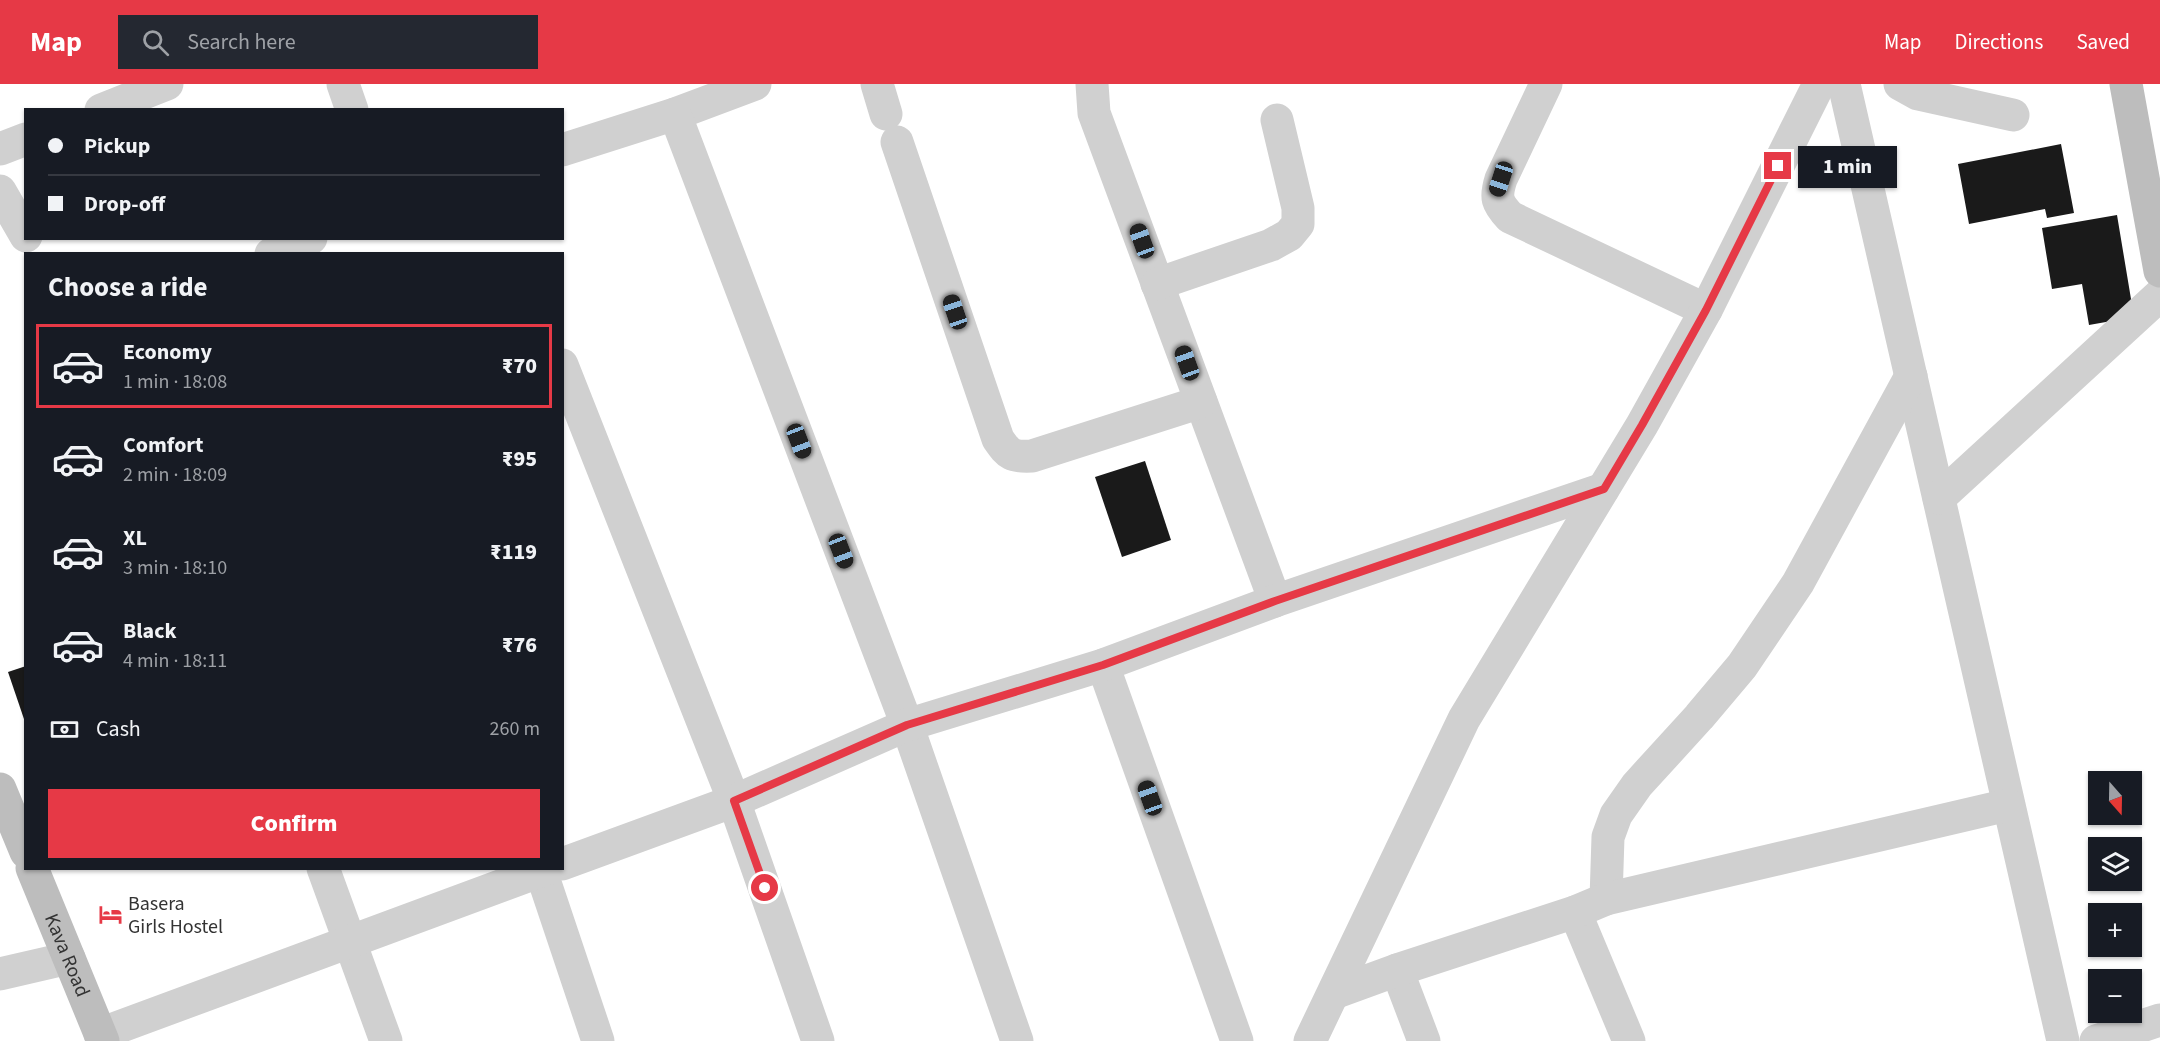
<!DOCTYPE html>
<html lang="en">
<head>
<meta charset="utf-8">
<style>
	body { margin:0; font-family:"Source Sans 3",sans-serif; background:#242831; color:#f1f3f6; height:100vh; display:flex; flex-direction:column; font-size:22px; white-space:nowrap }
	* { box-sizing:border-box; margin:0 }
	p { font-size:20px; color:#9ea1a6 }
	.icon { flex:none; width:33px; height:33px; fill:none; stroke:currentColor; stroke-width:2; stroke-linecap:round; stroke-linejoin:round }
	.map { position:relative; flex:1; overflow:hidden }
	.details { position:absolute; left:24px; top:168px; width:540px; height:618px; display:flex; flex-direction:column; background:#171b24; border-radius:0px; box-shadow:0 2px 4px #0004 }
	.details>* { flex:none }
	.guide { position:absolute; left:24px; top:24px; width:540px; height:132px; border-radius:0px; box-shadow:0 2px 4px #0004; display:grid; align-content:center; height:132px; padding:0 24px; background:#171b24 }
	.needle { width:39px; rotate:160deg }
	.fabs { position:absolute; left:2088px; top:687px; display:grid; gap:12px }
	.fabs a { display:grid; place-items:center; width:54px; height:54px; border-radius:0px; background:#171b24; box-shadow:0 2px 4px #0004; font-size:30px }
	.end { position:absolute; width:27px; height:27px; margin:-14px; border:8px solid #e63946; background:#fff; box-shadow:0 0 0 3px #fff }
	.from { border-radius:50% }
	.bubble { position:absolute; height:42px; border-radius:0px; background:#171b24; box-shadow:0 2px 4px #0004; font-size:20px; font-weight:800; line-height:42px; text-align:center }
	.car { position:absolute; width:18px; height:36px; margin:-18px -9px; border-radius:8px; box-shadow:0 0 4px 2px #0007; background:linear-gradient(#222 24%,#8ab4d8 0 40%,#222 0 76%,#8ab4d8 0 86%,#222 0) }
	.guide b { display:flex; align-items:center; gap:21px; height:57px; font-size:22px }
	.guide b+b { border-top:2px solid #363941 }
	.guide i { width:15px; height:15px; background:#f1f3f6 }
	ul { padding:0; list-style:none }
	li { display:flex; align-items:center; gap:18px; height:84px; margin:0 12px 9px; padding:0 12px; border:3px solid transparent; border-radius:0px }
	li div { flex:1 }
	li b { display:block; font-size:22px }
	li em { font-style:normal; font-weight:800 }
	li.active { border-color:#e63946 }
	li>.icon { width:54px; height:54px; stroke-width:1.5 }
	h2 { padding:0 24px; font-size:27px; line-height:72px }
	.pay { display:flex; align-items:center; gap:15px; height:66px; padding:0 24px; font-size:22px }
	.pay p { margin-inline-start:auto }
	.primary-button { display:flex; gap:12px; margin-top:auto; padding:12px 24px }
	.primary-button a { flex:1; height:69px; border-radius:0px; background:#e63946; color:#fff; font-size:24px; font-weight:800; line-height:69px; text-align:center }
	header { display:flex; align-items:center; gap:36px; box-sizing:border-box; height:84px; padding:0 30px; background:#e63946; color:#fff }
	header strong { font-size:28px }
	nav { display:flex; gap:33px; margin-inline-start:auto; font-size:21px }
	.search { width:420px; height:54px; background:#242831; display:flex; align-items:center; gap:15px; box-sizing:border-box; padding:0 21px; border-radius:0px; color:#9ea1a6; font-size:22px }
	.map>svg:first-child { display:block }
</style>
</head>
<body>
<header>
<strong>Map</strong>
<div class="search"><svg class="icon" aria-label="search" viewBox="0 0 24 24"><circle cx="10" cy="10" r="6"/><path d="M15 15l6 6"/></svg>Search here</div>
<nav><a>Map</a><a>Directions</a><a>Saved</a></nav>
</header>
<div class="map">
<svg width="2160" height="957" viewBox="0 0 2160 957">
	<rect width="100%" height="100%" fill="#fff"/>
	<g fill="#1a1a1a">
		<polygon points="2061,60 2074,129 2047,134 2045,125 1969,140 1958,80"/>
		<polygon points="2117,131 2134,233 2089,241 2082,200 2052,205 2042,144"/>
		<polygon points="1145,377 1171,456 1122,473 1095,393"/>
		<polygon points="26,582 26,638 25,638 8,588"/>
	</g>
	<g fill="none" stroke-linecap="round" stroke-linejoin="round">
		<g stroke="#d0d0d0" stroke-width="33">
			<polyline points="343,0 352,26"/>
			<polyline points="877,0 886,30"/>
			<polyline points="1092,0 1094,29 1275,517"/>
			<path d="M1546,0L1501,95C1495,114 1497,119 1510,133L1706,226"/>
			<polyline points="1844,0 2063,957"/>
			<polyline points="1900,0 1918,10 2013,31"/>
			<polyline points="101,26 167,0"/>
			<polyline points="675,30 755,0"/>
			<path d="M897,58L998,355C1009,371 1012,373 1032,372L1201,318"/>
			<polyline points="0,65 26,55"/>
			<polyline points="562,66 675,30 907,641 1017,957"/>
			<polyline points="0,107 26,152"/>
			<polyline points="271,170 311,154"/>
			<polyline points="1157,200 1271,161 1289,151 1298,140 1298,124 1277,36"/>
			<polyline points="562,281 734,717 818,957"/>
			<polyline points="1939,414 2160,211"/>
			<polyline points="1103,581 1237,957"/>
			<polyline points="562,780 734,717 907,641 1103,581 1275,517 1603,405"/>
			<polyline points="323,784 386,957"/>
			<polyline points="540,784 598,957"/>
			<polyline points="1606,815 1608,753 1616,731 1637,701 1699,633 1742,582 1798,499 1911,292"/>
			<polyline points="1575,828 1629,957"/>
			<polyline points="1397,886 1424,957"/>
			<polyline points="0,890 69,874"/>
			<polyline points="1334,909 1397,886 1575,828 1606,815 2008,721"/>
			<polyline points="100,950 549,784"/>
			<polyline points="1310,957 1464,635 1642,341 1706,226 1819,0"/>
			<polyline points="2096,957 2160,936"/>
		</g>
		<g stroke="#bdbdbd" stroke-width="33">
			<polyline points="2126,0 2160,187"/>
			<polyline points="0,705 26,768"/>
			<path id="s1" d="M32,784L103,957"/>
		</g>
	</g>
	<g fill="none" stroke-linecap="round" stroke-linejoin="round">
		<polyline stroke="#e63946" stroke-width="8" points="765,804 734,717 907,641 1103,581 1275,517 1604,405 1642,341 1706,226 1778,82"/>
	</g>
	<defs>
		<symbol id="hotel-bare" viewBox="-9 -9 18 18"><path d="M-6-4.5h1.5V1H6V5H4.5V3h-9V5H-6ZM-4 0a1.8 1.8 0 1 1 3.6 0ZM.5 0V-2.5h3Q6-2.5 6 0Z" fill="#e63946" stroke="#fff" stroke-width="2.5" paint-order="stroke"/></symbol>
	</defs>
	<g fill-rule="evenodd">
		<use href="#hotel-bare" x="94" y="814" width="33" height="33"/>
	</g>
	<g text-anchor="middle" stroke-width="6" stroke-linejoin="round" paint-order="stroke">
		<g font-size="20" fill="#333" stroke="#fff" text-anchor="start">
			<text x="128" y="826">Basera<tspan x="128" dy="23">Girls Hostel</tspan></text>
		</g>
		<g font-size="20" fill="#333" stroke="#fff">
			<text dy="7" stroke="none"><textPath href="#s1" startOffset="94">Kava Road</textPath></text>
		</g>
	</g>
</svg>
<div class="fabs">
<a><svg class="needle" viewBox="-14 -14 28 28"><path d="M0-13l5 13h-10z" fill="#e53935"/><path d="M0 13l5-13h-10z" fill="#9ea1a6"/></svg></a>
<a><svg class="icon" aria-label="layers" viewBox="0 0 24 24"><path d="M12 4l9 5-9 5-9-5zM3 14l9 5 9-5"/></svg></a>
<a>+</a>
<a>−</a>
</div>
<i class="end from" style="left:765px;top:804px"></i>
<i class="end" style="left:1778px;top:82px"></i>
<div class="bubble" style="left:1798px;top:62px;width:99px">1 min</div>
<i class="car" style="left:1501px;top:95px;rotate:198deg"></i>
<i class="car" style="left:1142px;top:157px;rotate:340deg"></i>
<i class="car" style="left:955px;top:228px;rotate:341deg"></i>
<i class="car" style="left:1187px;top:279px;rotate:340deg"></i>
<i class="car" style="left:799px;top:357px;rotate:159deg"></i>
<i class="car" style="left:841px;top:467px;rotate:159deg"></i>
<i class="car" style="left:1150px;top:714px;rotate:340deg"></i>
<div class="guide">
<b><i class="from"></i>Pickup</b>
<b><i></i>Drop-off</b>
</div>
<section class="details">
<h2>Choose a ride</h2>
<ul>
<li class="active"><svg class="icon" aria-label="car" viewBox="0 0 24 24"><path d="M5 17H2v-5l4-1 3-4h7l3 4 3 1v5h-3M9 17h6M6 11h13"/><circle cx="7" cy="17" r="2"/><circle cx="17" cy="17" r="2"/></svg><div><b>Economy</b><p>1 min · 18:08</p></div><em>₹70</em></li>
<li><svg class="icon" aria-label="car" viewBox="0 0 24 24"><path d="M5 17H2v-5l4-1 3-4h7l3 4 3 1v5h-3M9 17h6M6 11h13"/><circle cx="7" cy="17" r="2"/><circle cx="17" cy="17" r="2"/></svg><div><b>Comfort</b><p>2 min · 18:09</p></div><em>₹95</em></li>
<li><svg class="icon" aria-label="car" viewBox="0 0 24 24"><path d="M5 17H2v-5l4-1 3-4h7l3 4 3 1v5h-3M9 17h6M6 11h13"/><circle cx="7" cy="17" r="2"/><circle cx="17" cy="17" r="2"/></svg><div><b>XL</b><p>3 min · 18:10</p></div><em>₹119</em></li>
<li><svg class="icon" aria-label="car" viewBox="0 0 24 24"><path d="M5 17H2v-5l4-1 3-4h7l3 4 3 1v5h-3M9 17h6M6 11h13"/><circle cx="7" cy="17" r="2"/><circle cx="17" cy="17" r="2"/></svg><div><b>Black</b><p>4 min · 18:11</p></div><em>₹76</em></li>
</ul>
<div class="pay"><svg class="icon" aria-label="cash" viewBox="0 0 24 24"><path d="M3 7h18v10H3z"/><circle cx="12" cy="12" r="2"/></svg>Cash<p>260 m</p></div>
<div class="primary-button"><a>Confirm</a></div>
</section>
</div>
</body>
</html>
